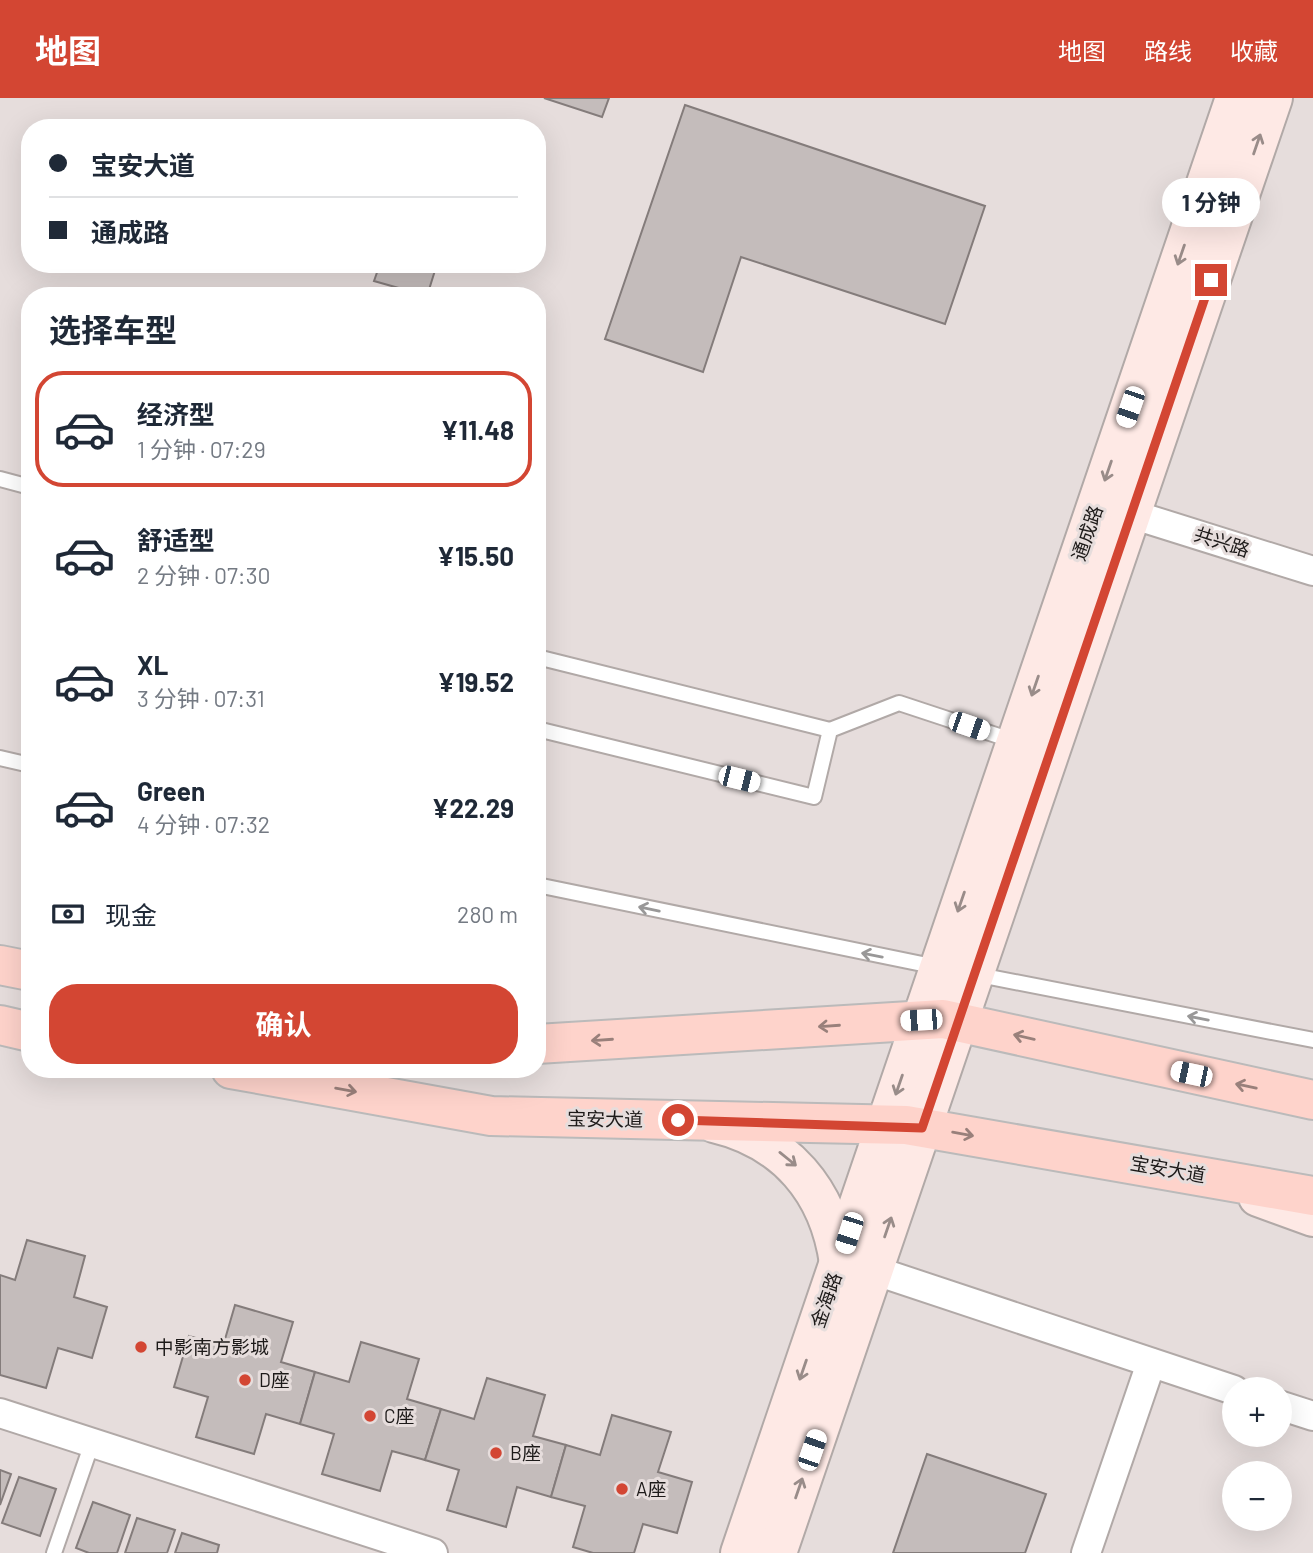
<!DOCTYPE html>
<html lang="zh">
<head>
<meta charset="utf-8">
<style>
	body { margin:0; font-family:Barlow,"Noto Sans SC",sans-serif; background:#f2f2f3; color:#1f2937; height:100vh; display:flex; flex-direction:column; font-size:26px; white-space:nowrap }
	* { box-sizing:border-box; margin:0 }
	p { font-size:23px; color:#747a83 }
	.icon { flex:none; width:38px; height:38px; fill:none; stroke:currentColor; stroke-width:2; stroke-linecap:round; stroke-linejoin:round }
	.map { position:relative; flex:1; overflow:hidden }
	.panel { position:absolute; left:21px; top:189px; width:525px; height:791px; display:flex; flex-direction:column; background:#fff; border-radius:28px; box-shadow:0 7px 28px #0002 }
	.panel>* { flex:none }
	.top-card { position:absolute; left:21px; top:21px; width:525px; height:154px; border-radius:28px; box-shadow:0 7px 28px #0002; display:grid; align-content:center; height:154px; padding:0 28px; background:#fff }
	.tools { position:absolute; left:1222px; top:1279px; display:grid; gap:14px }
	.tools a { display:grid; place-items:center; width:70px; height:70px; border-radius:50%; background:#fff; box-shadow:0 7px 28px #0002; font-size:35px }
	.end { position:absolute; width:32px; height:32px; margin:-16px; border:9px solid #d34633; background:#fff; box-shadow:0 0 0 4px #fff }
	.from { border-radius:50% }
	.bubble { position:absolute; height:49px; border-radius:24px; background:#fff; box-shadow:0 7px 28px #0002; font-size:23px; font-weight:700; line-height:49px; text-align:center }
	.car { position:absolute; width:21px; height:42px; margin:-21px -10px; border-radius:9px; box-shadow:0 0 5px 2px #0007; background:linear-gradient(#fff 24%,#345 0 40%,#fff 0 76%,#345 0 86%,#fff 0) }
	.top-card b { display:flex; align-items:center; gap:24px; height:66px; font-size:26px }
	.top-card b+b { border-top:2px solid #e0e1e3 }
	.top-card i { width:18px; height:18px; background:#1f2937 }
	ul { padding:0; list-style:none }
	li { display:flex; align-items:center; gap:21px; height:116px; margin:0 14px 10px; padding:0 14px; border:4px solid transparent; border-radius:28px }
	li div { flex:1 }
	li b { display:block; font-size:26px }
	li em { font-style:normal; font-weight:700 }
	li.on { border-color:#d34633 }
	li>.icon { width:63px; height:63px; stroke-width:1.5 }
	h2 { padding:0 28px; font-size:32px; line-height:84px }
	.pay { display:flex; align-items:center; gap:18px; height:77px; padding:0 28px; font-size:26px }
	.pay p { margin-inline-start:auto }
	.button { display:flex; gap:14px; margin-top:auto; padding:14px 28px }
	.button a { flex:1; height:80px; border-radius:28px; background:#d34633; color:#fff; font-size:28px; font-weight:700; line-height:80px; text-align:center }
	header { display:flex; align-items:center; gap:42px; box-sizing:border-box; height:98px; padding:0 35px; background:#d34633; color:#fff }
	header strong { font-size:33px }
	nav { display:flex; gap:38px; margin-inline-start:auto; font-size:24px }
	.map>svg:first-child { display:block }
</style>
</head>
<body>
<header>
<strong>地图</strong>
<nav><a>地图</a><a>路线</a><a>收藏</a></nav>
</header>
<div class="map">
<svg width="1313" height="1455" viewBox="0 0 1313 1455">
	<rect width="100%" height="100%" fill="#e6dddc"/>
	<g fill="#c4bcbb" stroke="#847c7b" stroke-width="2">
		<polygon points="544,0 609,0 602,19"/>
		<polygon points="685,7 985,108 945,226 741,159 703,274 605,241"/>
		<polygon points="380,166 437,166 427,198 374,183"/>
		<polygon points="27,1142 85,1158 74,1199 107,1209 92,1260 58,1250 46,1290 0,1277 0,1177 15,1182"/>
		<polygon points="235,1207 293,1224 281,1264 315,1274 300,1326 266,1316 254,1356 196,1339 208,1299 174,1289 189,1238 223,1248"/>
		<polygon points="361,1244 419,1261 407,1301 441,1311 425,1362 392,1353 380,1393 322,1376 334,1336 300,1326 315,1274 349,1284"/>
		<polygon points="487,1280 545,1297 533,1338 566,1347 551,1399 517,1389 506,1429 447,1412 459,1372 425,1362 441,1311 474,1321"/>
		<polygon points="612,1317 671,1334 658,1374 692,1384 677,1435 643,1426 634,1455 593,1455 573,1449 585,1408 551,1399 566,1347 600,1357"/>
		<polygon points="927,1356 1046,1396 1025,1455 893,1455"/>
		<polygon points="0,1372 11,1376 0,1407"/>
		<polygon points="19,1379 56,1391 40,1438 2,1425"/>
		<polygon points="93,1404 130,1417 117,1455 89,1455 76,1450"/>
		<polygon points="137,1420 175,1432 167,1455 125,1455"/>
		<polygon points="182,1435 219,1447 217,1455 175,1455"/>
	</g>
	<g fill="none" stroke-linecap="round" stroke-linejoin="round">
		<defs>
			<g id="lane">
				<polyline points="0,381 30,389"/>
				<polyline points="537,559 830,632"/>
				<polyline points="537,631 814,699 830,632 899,605 1014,643"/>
				<polyline points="0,660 30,667"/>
				<polyline points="537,787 937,869"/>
				<polyline points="974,876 1313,942"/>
				<polyline points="54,1455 92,1345"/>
			</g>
			<g id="street">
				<polyline points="1131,416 1313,473"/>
				<polyline points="873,1172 1234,1292"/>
				<polyline points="1279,1307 1313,1318"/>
				<polyline points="0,1315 433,1455"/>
				<polyline points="1086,1455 1151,1265"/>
			</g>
			<g id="secondary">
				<path d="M714,1025C786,1042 829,1093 839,1165"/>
				<polyline points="1258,1099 1313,1119"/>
				<polyline points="740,1455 1235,0"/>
				<polyline points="777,1455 1273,0"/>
			</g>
			<g id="primary">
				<polyline points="0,867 30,873"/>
				<polyline points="0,927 30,934"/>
				<polyline points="537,946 943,921 1313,1002"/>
				<polyline points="231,971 491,1018 906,1027 1313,1098"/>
			</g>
		</defs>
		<use href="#lane" stroke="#b1a9a7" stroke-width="18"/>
		<use href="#street" stroke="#b1a9a7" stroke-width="32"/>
		<use href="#secondary" stroke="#b1a9a7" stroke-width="42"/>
		<use href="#primary" stroke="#bbbaba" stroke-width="42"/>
		<use href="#lane" stroke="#fff" stroke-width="14"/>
		<use href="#street" stroke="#fff" stroke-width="28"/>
		<use href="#secondary" stroke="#fee9e5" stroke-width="38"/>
		<use href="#primary" stroke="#fed3cb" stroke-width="38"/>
	</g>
	<defs><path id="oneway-shaft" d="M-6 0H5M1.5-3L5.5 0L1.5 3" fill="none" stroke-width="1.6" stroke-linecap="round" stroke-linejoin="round" transform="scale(1.75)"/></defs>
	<g stroke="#998c89">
		<use href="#oneway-shaft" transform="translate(1257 46) rotate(-71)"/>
		<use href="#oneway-shaft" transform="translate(1181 157) rotate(109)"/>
		<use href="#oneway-shaft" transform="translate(1108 373) rotate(109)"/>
		<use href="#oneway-shaft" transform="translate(1035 588) rotate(109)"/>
		<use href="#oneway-shaft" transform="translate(961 804) rotate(109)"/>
		<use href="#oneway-shaft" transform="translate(899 987) rotate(109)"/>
		<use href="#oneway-shaft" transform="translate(788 1061) rotate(39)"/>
		<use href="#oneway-shaft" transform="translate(888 1129) rotate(-71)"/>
		<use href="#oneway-shaft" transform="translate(803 1272) rotate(109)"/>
		<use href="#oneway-shaft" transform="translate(799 1390) rotate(-71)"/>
	</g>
	<g stroke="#999898">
		<use href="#oneway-shaft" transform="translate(649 811) rotate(-168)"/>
		<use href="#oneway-shaft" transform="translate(872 857) rotate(-169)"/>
		<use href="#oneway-shaft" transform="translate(1198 920) rotate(-169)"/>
	</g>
	<g stroke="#99807b">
		<use href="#oneway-shaft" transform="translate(829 928) rotate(176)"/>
		<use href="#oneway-shaft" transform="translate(1024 939) rotate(-167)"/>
		<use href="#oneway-shaft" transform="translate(602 942) rotate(176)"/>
		<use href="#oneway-shaft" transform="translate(1246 988) rotate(-168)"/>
		<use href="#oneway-shaft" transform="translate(346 992) rotate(10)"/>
		<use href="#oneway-shaft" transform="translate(963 1036) rotate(10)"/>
	</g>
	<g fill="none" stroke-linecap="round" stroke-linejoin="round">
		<polyline stroke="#d34633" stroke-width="9" points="678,1022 922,1030 1211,182"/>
	</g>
	<g fill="#d34633" stroke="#e6dddc" stroke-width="2.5">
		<circle cx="141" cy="1249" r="7"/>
		<circle cx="245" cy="1282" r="7"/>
		<circle cx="370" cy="1318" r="7"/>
		<circle cx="496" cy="1355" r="7"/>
		<circle cx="622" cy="1391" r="7"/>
	</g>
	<g text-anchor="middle" stroke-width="6" stroke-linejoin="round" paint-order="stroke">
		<g font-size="19" fill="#1d1a19" stroke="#e6dddc">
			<text transform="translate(1087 435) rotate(-71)" y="7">通成路</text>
			<text transform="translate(1222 444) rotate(18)" y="7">共兴路</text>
			<text transform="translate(605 1021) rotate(1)" y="7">宝安大道</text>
			<text transform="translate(1168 1071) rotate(10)" y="7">宝安大道</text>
			<text transform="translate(826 1202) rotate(-71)" y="7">金海路</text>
		</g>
		<g font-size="19" fill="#1d1a19" stroke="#e6dddc" text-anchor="start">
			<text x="155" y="1256">中影南方影城</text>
			<text x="259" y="1289">D座</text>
			<text x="384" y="1325">C座</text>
			<text x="510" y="1362">B座</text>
			<text x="636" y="1398">A座</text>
		</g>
	</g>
</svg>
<div class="tools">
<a>+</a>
<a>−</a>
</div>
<i class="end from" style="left:678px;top:1022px"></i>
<i class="end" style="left:1211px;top:182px"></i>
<div class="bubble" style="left:1162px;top:80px;width:98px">1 分钟</div>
<i class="car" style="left:1130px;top:309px;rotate:199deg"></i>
<i class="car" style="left:969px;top:628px;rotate:109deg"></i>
<i class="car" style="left:739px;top:681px;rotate:104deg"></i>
<i class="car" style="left:921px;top:922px;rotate:267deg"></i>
<i class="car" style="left:1191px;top:976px;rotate:282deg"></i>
<i class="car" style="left:849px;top:1135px;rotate:198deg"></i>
<i class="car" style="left:812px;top:1352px;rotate:19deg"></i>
<div class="top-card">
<b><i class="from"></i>宝安大道</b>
<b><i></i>通成路</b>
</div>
<section class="panel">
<h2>选择车型</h2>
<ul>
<li class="on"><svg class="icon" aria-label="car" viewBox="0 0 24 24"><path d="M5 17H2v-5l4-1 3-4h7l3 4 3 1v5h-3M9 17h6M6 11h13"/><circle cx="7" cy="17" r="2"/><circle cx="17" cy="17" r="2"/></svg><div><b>经济型</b><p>1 分钟 · 07:29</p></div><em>¥11.48</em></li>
<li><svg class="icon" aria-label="car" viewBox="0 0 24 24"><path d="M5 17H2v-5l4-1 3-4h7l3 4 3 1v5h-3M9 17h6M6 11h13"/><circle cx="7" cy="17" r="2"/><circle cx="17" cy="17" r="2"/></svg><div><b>舒适型</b><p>2 分钟 · 07:30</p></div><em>¥15.50</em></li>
<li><svg class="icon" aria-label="car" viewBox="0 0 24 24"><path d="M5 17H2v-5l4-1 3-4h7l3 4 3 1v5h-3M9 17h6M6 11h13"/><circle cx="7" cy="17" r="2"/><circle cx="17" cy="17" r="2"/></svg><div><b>XL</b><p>3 分钟 · 07:31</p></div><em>¥19.52</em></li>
<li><svg class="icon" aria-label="car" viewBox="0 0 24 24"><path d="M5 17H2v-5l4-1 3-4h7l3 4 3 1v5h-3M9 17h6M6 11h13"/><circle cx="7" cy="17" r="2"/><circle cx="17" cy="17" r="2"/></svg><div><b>Green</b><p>4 分钟 · 07:32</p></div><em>¥22.29</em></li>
</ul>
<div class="pay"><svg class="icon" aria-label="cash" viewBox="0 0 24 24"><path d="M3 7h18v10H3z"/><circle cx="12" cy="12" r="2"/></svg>现金<p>280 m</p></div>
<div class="button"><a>确认</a></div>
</section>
</div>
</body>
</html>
